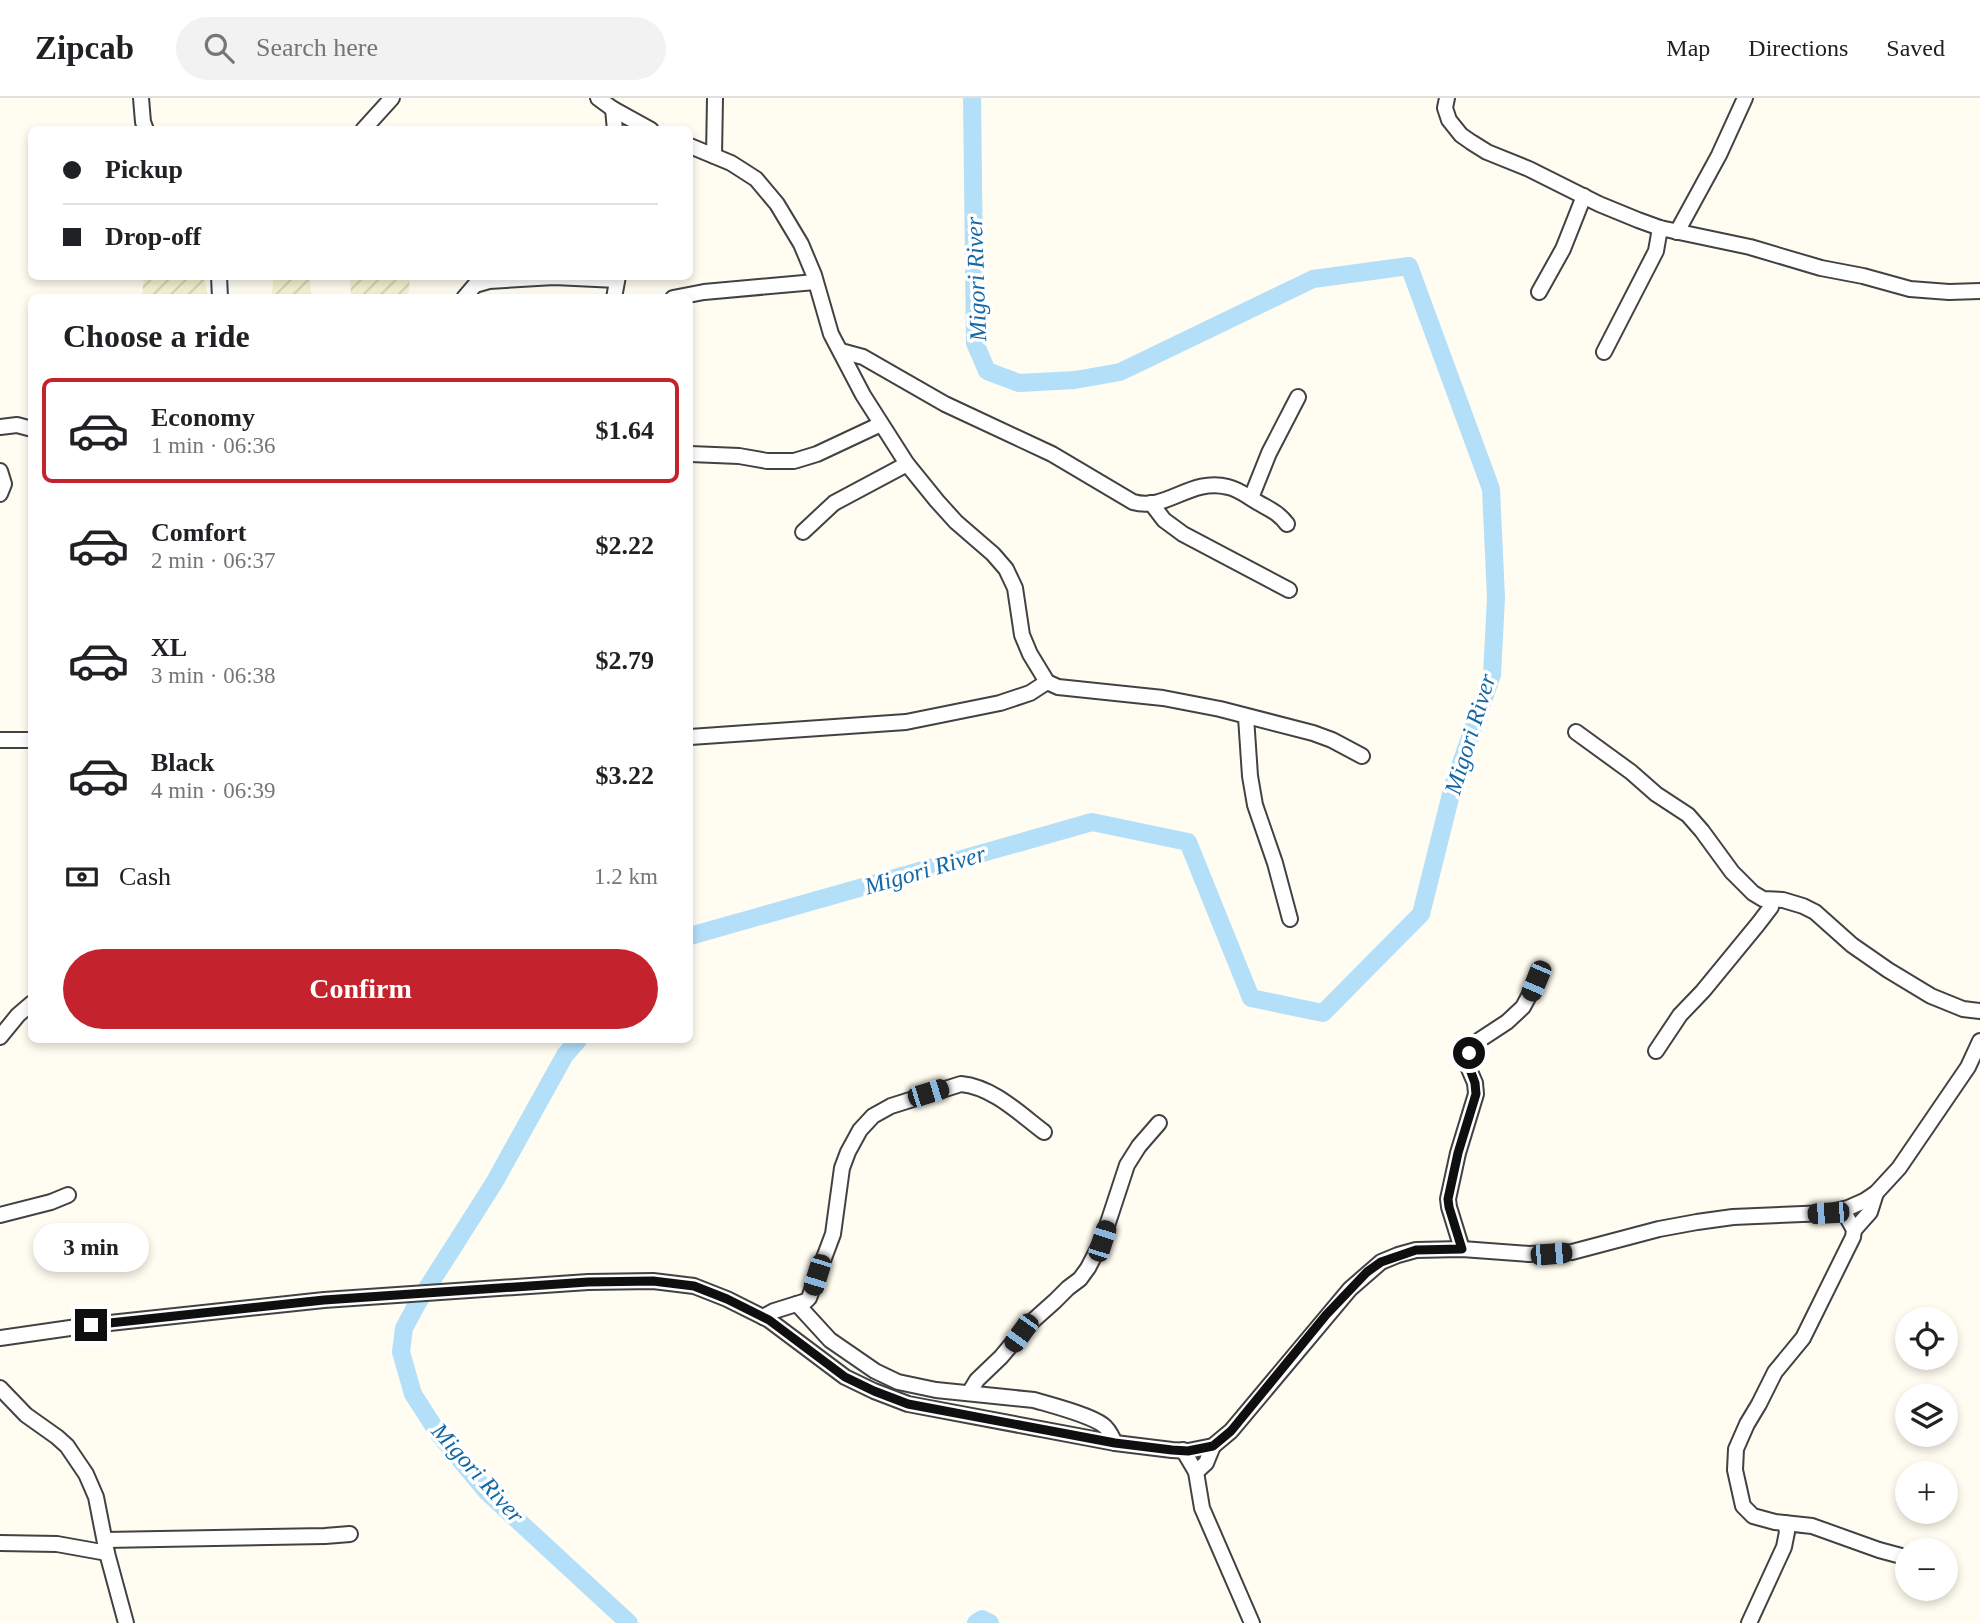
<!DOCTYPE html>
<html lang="en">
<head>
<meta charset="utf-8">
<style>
	body { margin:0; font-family:Georgia,serif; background:#f2f2f2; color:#202124; height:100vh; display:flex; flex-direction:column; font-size:26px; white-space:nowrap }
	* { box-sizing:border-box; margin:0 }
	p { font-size:23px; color:#757577 }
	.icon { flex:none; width:38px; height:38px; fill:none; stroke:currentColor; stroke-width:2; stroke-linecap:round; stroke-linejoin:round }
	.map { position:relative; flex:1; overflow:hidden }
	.drawer { position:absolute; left:28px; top:196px; width:665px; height:749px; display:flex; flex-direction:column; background:#fff; border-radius:10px; box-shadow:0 4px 10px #0003 }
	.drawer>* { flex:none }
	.guide { position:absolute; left:28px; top:28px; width:665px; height:154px; border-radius:10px; box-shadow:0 4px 10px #0003; display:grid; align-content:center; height:154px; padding:0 35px; background:#fff }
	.tools { position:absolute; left:1895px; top:1209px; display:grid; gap:14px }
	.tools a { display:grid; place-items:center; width:63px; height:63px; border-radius:50%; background:#fff; box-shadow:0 4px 10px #0003; font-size:35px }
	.end { position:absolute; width:32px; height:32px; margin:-16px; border:9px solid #0f0f0f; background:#fff; box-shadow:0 0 0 4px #fff }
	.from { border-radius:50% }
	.bubble { position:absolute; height:49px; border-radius:24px; background:#fff; box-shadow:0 4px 10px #0003; font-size:23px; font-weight:700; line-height:49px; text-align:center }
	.car { position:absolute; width:21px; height:42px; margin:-21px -10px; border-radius:9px; box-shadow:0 0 5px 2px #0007; background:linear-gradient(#222 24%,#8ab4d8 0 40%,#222 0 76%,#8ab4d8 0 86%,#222 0) }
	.guide b { display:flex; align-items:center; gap:24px; height:66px; font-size:26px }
	.guide b+b { border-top:2px solid #e0e0e0 }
	.guide i { width:18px; height:18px; background:#202124 }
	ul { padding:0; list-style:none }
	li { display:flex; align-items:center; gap:21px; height:105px; margin:0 14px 10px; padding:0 21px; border:4px solid transparent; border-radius:10px }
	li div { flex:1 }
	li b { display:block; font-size:26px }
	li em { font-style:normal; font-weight:700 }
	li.on { border-color:#c4222c }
	li>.icon { width:63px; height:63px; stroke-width:1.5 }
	h2 { padding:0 35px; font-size:32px; line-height:84px }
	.pay { display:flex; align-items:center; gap:18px; height:77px; padding:0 35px; font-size:26px }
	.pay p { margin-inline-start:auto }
	.primary-button { display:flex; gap:14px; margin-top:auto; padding:14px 35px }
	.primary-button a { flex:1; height:80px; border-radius:42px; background:#c4222c; color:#fff; font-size:28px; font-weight:700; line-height:80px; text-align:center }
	header { display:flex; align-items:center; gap:42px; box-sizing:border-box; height:98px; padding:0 35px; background:#fff; border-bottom:2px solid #e0e0e0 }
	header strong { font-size:33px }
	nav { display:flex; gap:38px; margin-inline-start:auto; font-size:24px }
	.search { width:490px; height:63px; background:#f2f2f2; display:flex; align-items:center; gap:18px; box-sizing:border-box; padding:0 24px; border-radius:38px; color:#757577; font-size:26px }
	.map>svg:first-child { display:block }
</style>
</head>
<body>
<header>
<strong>Zipcab</strong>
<div class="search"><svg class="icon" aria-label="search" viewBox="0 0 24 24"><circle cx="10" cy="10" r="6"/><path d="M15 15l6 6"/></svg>Search here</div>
<nav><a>Map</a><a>Directions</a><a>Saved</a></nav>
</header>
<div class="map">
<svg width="1980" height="1525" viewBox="0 0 1980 1525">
	<defs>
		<pattern id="farmland-furrows" width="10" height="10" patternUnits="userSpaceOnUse" patternTransform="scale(1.75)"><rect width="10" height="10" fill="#f6f2d0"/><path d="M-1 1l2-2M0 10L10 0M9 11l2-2" fill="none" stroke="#d2ceb1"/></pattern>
	</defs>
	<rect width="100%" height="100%" fill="#fffcf1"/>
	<g fill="url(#farmland-furrows)">
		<polygon points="144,179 205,179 207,199 142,199"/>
		<polygon points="274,179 310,179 311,199 271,199"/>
		<polygon points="350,179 410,179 408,199 351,199"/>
	</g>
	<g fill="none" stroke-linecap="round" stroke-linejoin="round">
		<g stroke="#b4dff8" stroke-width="18">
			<polyline points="690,838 1092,724 1188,744 1251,900 1323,915 1421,816 1453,688 1492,577 1496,500 1491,391 1409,168 1313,181 1120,274 1075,282 1019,285 987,273 975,245 972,0"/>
			<polyline points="578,942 565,957 494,1085 417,1206 404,1230 401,1254 413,1296 438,1335 487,1394 629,1525"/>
			<polyline points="976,1525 982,1521 990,1525"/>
		</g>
		<defs>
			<g id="minor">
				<polyline points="141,0 143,24 146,32"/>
				<polyline points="598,0 613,11 651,32"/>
				<polyline points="1447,0 1445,10 1449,22 1461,37 1471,44 1487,54 1529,71 1599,106 1638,122 1660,130 1750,149 1821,170 1863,178 1910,191 1949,194 1980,193"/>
				<polyline points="613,11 615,32"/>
				<polyline points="363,32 392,0"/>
				<polyline points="690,48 731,65 742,72 756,81 777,106 801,146 814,177 831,236 863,297 907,366 937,403 956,424 993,456 1006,471 1015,490 1022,537 1030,556 1047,584 1058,589 1163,600 1220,611 1313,635 1332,642 1362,658"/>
				<polyline points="714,58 715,0"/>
				<polyline points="1677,134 1719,57 1745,0"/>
				<polyline points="219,178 220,200"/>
				<polyline points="1539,194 1563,151 1584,98"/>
				<polyline points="464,200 475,187 489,183 554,179 617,182"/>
				<polyline points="614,200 618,178"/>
				<polyline points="673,200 704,194 815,184"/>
				<path d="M841,253L863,259L945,306L1052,356L1133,404C1167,414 1190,379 1228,389C1238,391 1247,398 1257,404C1269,411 1278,414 1287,426"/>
				<polyline points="1604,254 1656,153 1660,130"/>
				<polyline points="0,329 17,327 32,331"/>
				<polyline points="690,356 739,358 767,363 794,363 817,356 881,326"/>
				<polyline points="0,373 4,386 0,396"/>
				<polyline points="1251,400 1269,355 1298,299"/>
				<polyline points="1151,405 1164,422 1183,436 1289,492"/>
				<polyline points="803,434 834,405 907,366"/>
				<polyline points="1246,619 1250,678 1255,707 1275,765 1290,821"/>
				<polyline points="1576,634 1631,674 1656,696 1688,717 1702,733 1732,774 1753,795 1763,801 1783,802 1803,808 1815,814 1852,847 1888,872 1931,898 1963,911 1980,913"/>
				<polyline points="690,639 906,624 1000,605 1030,595 1047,584"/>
				<polyline points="0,642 32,642"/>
				<polyline points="0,939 18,917 32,905"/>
				<polyline points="1656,953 1680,917 1703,893 1758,826 1771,809 1772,802"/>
				<polyline points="1843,1112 1854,1132 1853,1139 1803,1240 1775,1274 1759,1306 1747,1326 1736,1351 1735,1372 1743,1408 1753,1418 1775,1424 1812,1428 1879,1452 1905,1459"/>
				<polyline points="0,1117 51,1104 68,1097"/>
				<polyline points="1854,1132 1870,1114 1876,1095"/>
				<polyline points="1462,1151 1449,1109 1448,1101 1458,1055 1476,996 1475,985 1469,971 1468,957 1470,952 1478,943 1507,924 1523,909 1530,896 1539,872"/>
				<path d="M797,1206L830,1242L875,1273L898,1284L936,1292L1034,1302C1051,1307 1090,1317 1103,1327C1109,1331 1112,1339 1115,1345"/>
				<path d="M763,1219L774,1213L806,1203L809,1200L833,1136L842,1070L848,1054L860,1032L873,1018L891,1008L961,986C993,989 1020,1016 1044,1034"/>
				<polyline points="0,1240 91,1227 324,1202 588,1184 653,1183 694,1188 727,1201 769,1222 845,1279 874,1293 908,1306 1115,1345 1172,1352 1188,1353 1213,1348 1231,1333 1350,1191 1381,1164 1398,1157 1416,1152 1462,1151 1529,1156 1572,1154 1659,1131 1697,1124 1733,1119 1827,1115 1848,1110 1864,1103 1876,1095 1899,1070 1968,969 1980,943"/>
				<polyline points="0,1290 26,1317 57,1339 67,1348 86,1376 96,1399 107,1455 126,1525"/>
				<polyline points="969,1295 977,1282 1001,1259 1027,1228 1055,1203 1068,1190 1080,1181 1088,1170 1102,1143 1127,1067 1139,1048 1159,1025"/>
				<polyline points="1183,1352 1196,1374 1202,1410 1252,1525"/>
				<polyline points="1196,1374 1206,1365 1213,1348"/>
				<polyline points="105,1442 325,1438 350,1436"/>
				<polyline points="0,1445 57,1446 107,1455"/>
				<polyline points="1749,1525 1784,1449 1787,1434 1785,1425"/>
			</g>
		</defs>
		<use href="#minor" stroke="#424242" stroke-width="18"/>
		<use href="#minor" stroke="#fff" stroke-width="14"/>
	</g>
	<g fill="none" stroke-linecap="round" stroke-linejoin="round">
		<polyline stroke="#0f0f0f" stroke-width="9" points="91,1227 324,1202 588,1184 653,1183 694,1188 727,1201 769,1222 845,1279 874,1293 908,1306 1115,1345 1172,1352 1188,1353 1213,1348 1231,1333 1326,1217 1367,1174 1381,1164 1416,1152 1462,1151 1449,1109 1448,1101 1458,1055 1476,996 1475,985 1468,966 1469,955"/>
	</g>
	<g text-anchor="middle" stroke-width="7" stroke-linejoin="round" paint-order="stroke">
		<g font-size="24" font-style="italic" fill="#1468a5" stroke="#fff">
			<text transform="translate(976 181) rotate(-92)" y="8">Migori River</text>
			<text transform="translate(1470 636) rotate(-73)" y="8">Migori River</text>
			<text transform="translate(925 772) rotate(-16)" y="8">Migori River</text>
			<text transform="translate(478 1375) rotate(48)" y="8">Migori River</text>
		</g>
	</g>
</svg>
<div class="tools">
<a><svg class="icon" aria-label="locate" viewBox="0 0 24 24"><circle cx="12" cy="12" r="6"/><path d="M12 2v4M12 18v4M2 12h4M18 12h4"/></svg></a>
<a><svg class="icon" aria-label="layers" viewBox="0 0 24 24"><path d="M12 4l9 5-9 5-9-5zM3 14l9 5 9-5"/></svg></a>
<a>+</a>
<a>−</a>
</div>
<i class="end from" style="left:1469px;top:955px"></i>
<i class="end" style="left:91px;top:1227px"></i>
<div class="bubble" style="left:33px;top:1125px;width:116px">3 min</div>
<i class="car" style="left:1536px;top:883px;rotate:203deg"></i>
<i class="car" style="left:928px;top:995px;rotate:73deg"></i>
<i class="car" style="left:1828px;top:1115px;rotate:266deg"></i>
<i class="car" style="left:1102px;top:1143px;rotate:18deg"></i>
<i class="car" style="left:1551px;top:1156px;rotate:85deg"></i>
<i class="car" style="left:817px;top:1177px;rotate:197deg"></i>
<i class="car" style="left:1021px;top:1235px;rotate:216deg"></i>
<div class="guide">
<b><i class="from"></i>Pickup</b>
<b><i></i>Drop-off</b>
</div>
<section class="drawer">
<h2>Choose a ride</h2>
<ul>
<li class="on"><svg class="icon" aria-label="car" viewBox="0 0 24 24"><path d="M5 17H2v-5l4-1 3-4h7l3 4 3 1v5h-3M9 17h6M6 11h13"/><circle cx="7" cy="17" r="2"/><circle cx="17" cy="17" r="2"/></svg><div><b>Economy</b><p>1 min · 06:36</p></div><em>$1.64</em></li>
<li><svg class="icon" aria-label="car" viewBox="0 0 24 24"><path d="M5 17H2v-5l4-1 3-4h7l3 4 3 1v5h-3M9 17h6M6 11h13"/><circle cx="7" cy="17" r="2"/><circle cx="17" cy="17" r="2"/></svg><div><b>Comfort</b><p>2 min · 06:37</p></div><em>$2.22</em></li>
<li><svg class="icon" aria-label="car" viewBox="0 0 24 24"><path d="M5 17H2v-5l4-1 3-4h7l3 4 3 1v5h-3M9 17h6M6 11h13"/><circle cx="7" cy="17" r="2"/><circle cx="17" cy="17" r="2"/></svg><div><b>XL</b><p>3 min · 06:38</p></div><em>$2.79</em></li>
<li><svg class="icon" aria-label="car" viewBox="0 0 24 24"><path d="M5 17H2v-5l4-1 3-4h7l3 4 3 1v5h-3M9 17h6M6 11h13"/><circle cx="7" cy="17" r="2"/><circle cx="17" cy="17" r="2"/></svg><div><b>Black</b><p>4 min · 06:39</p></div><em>$3.22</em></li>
</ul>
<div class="pay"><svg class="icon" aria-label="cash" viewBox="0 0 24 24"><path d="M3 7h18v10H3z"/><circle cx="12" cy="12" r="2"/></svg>Cash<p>1.2 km</p></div>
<div class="primary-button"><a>Confirm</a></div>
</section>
</div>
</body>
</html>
